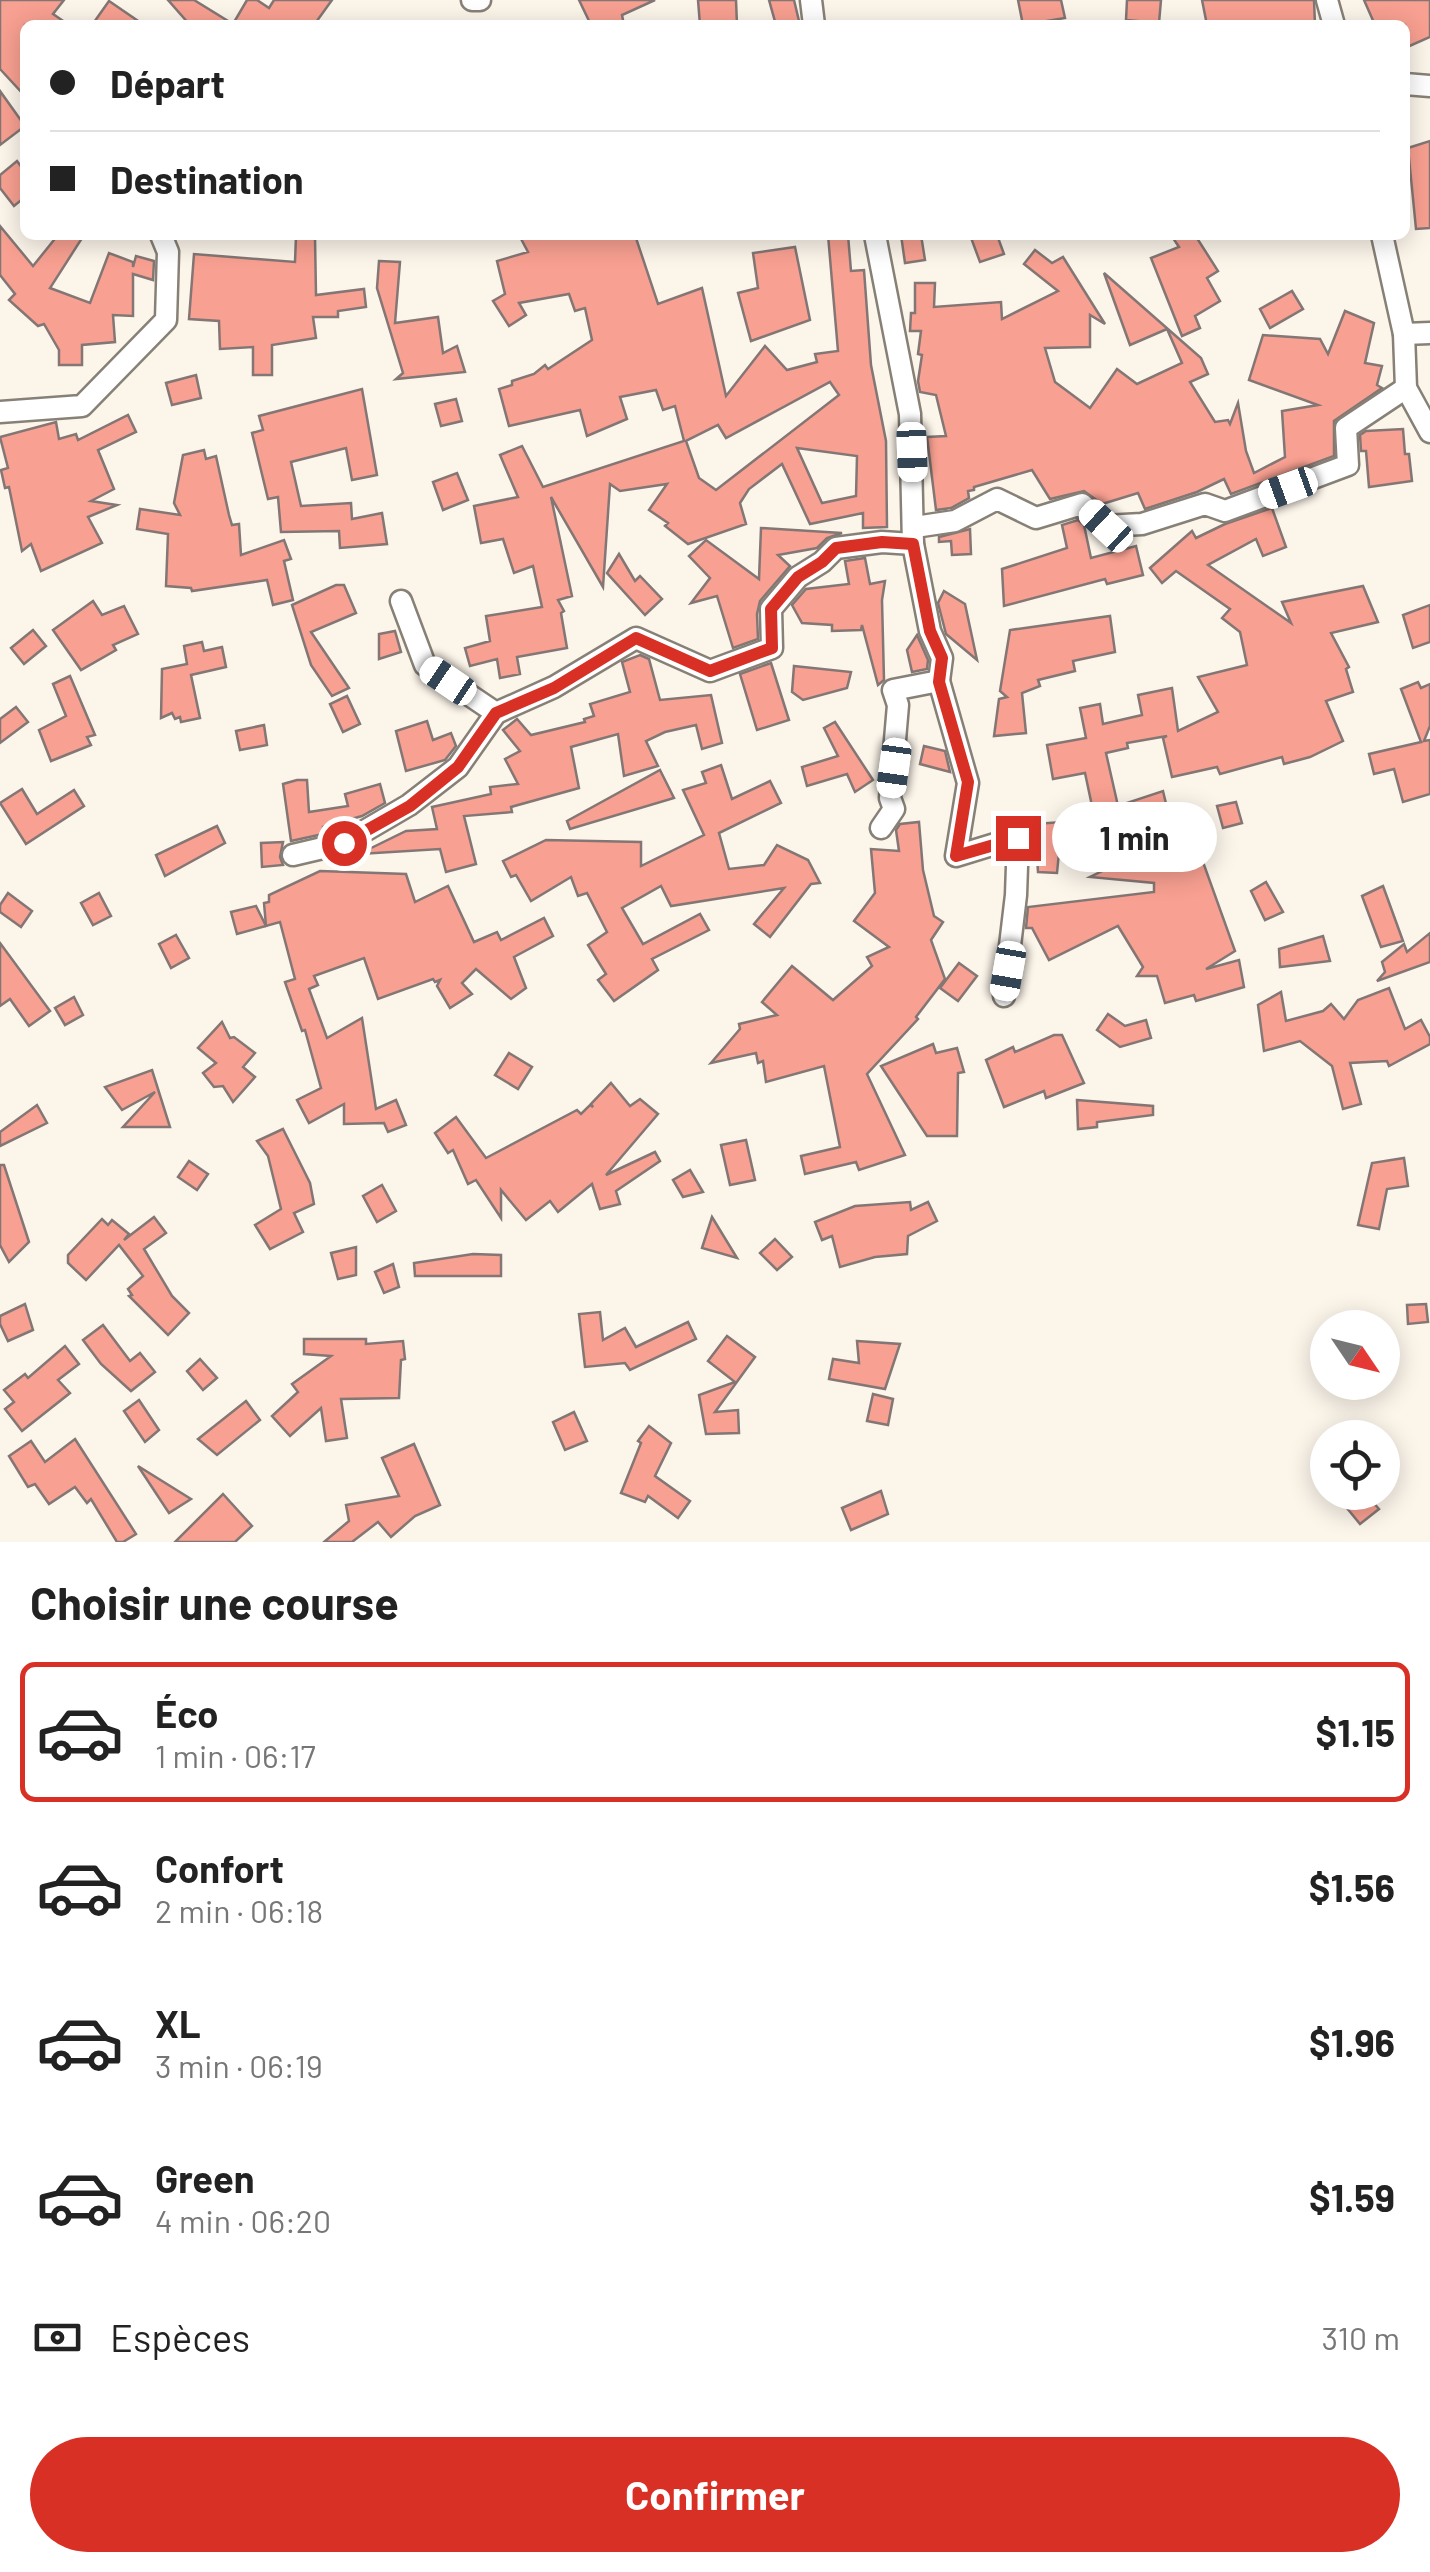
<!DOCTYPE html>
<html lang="fr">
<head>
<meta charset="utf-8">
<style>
	body { margin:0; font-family:Barlow,sans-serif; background:#f6f6f6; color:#222; height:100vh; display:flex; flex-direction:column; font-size:38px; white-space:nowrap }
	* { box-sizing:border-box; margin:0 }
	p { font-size:32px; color:#767676 }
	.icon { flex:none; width:55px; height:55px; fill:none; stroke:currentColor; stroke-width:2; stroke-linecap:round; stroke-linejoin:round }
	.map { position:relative; height:1542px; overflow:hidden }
	.side { display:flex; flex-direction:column; background:#fff; flex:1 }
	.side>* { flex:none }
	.hud { position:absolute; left:20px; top:20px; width:1390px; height:220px; border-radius:15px; box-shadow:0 5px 25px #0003; display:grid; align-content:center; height:220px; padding:0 30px; background:#fff }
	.needle { width:65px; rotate:125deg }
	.fabs { position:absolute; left:1310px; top:1310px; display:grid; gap:20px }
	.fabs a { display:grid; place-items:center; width:90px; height:90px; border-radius:50%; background:#fff; box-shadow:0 5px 25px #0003; font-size:50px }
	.end { position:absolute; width:45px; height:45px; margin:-22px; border:12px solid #d93025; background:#fff; box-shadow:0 0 0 5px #fff }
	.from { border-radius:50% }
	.bubble { position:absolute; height:70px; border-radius:35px; background:#fff; box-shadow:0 5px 25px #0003; font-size:32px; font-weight:700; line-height:70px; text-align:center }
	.car { position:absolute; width:30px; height:60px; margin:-30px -15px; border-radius:12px; box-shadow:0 0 8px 2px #0007; background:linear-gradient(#fff 24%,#345 0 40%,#fff 0 76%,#345 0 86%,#fff 0) }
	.hud b { display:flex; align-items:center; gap:35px; height:95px; font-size:38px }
	.hud b+b { border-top:2px solid #e0e0e0 }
	.hud i { width:25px; height:25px; background:#222 }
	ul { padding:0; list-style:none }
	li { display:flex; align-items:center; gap:30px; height:140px; margin:0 20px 15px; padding:0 10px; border:5px solid transparent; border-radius:15px }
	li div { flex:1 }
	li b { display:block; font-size:38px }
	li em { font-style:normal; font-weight:700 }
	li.current { border-color:#d93025 }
	li>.icon { width:90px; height:90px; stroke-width:1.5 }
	h2 { padding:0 30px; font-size:45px; line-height:120px }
	.pay { display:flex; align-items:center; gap:25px; height:110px; padding:0 30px; font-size:38px }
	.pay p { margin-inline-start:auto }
	.cta { display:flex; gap:20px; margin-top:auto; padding:20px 30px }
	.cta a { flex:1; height:115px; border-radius:60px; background:#d93025; color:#fff; font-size:40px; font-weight:700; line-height:115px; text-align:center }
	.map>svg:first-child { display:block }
</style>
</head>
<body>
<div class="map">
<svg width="1430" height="1542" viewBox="0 0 1430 1542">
	<rect width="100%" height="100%" fill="#fcf5ea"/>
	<g fill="#f8a091" stroke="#837674" stroke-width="2.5" fill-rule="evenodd">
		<polygon points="0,0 64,0 53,14 69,25 25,25 25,96 0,69"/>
		<polygon points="168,0 194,0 233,24 247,0 257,0 269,8 274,0 332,0 314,25 190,25"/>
		<polygon points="579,0 655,0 622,15 624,25 591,25"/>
		<polygon points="698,0 736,0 737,25 700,25"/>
		<polygon points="769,0 794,0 799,21 776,25"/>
		<polygon points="1018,0 1061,0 1065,18 1023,25"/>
		<polygon points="1127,0 1161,0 1159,23 1126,20"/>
		<polygon points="1202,0 1314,0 1315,25 1207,25"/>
		<polygon points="1364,0 1430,0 1430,37 1405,48 1405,25 1375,25"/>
		<polygon points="109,1 144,25 92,25"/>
		<polygon points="0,91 25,126 0,145"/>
		<polygon points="1430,141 1430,228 1416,229 1408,148"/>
		<polygon points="17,161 25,172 25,197 14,206 0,188 0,175"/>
		<polygon points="0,226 33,266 58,235 84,235 50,288 90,303 109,253 133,262 133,267 136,256 154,261 153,280 133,274 133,316 113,315 115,342 82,345 82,365 59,365 59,350 44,324 38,326 9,300 15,294 0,275"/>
		<path d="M519,235H635L658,304L702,288L726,396L765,346L787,370L817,362L815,354L838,351L828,235H848L851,271L864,270L871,365L886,441L887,527L863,528V513L810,524L782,464L749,489L740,503L746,524L688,544L665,526L668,523L649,510L667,484L620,491L610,484L603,587L551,497L572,596L558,600L564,611L561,613L567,648L517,657L520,674L500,678L497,659L470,666L465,648L490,641L486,616L542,607L533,566L514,573L503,539L481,543L474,506L518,497L500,455L522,446L543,487L684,441L675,406L663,410L656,390L620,397L627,419L587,436L580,410L509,426L499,389L512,385V381L534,374L545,365L548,369L592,340L585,308L575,311L569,294L519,303L526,315L509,326L493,301L505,294L497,261L528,252ZM830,382L839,395L716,490L699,478L686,441L718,425L726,438ZM797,448L857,456L856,496L822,503Z"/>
		<polygon points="901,235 921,235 925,260 905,263"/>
		<polygon points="970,235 997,235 1004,254 980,262"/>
		<polygon points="1171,235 1195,235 1218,271 1207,278 1220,301 1195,316 1200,328 1182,336 1151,258 1179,247"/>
		<polygon points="296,236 315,237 316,295 364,289 366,307 338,311 338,317 313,317 316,338 272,345 272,375 253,375 253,347 220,349 219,321 189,319 194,254 295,262"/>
		<polygon points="795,247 810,320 751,341 738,293 758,288 753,253"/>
		<polygon points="1035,250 1052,263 1063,257 1105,324 1090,315 1090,347 1045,348 1055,382 1090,408 1117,369 1137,384 1182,363 1167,329 1130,345 1104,273 1201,358 1208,374 1190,382 1215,422 1228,420 1230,424 1238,403 1246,451 1254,473 1285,457 1282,411 1318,405 1249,380 1263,335 1320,339 1328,354 1345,311 1374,323 1365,363 1382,366 1377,385 1382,388 1334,421 1334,456 1231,494 1224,479 1197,492 1145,509 1138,493 1102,504 1084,491 1050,499 1032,470 974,487 974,490 968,491 969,498 951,508 936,510 927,437 946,436 936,395 920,392 918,381 922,355 918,354 921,331 910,331 911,313 915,313 915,283 935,283 934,307 1001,302 1002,319 1058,291 1024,264"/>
		<polygon points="379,261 400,262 395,323 438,317 443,353 457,346 465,372 396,379 403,373 377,288"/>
		<polygon points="1292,291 1303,309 1270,328 1260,309"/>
		<polygon points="196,375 201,398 172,405 166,383"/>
		<polygon points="362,389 377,475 352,480 346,448 291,462 301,506 351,503 352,519 382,513 387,544 340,548 339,531 281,532 278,497 268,499 252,433 263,430 259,416"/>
		<polygon points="456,399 462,421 441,426 435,404"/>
		<polygon points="128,415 136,432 98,450 114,489 91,501 117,505 88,517 102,543 41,571 31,544 22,551 9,487 5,488 1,470 8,468 0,437 56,422 59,439 76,434 78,440"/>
		<polygon points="1403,429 1405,454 1409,454 1412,481 1369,487 1366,451 1361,451 1360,435 1366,431"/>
		<polygon points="204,450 206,459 216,456 229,515 232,525 239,524 241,555 284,540 291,559 284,561 293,600 273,605 267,580 192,591 191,588 166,586 168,534 137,529 140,509 180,515 174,503 183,455"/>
		<polygon points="457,473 468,500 443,510 433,482"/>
		<polygon points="1272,508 1286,547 1263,556 1256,539 1208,565 1291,623 1282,602 1363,586 1378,622 1331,633 1349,667 1346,669 1353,692 1326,701 1343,741 1310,757 1284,764 1282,757 1220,774 1217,767 1172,777 1163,738 1167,736 1127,743 1128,748 1106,753 1118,806 1163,791 1176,845 1188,840 1192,850 1198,848 1235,951 1206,969 1239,960 1244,987 1196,1001 1194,995 1165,1003 1157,976 1137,976 1143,967 1118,926 1049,960 1032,928 1026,928 1028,907 1154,892 1154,883 1090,877 1123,861 1111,816 1095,820 1085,773 1053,779 1047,745 1086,738 1080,708 1100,704 1103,724 1142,715 1138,695 1172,688 1178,731 1218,712 1198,677 1247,665 1240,632 1222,618 1230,609 1176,571 1162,583 1150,568 1192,531 1196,538 1225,524"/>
		<polygon points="1078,520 1084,525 1091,558 1136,546 1143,575 1107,584 1105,579 1004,606 1002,569 1067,548 1062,525"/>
		<polygon points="761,528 842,533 827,538 817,548 778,555 790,566 760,601 757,614 758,639 733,648 717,596 691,603 710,578 689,556 706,540 759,579"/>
		<polygon points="970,529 971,554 952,555 951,541 939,542 939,537"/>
		<polygon points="619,554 635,581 640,576 662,599 645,615 607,573"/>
		<polygon points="865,558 870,584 885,581 882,600 884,680 878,685 862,625 861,630 832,631 832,625 802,623 792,605 806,589 849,584 845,561"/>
		<polygon points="336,585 344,585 356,613 311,632 349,688 332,696 311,665 292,605"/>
		<polygon points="944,591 965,604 977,660 946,634 938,603"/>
		<polygon points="93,601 102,615 124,606 138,634 113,645 116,650 81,670 53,630"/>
		<polygon points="1430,605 1430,642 1413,648 1403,615"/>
		<polygon points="1110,616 1115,652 1073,661 1075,671 1038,680 1040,686 1022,693 1026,733 994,736 999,699 1007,697 1000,691 1010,630"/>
		<polygon points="33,630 46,646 24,664 11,648"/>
		<polygon points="395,631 401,652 379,659 379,634"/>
		<polygon points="917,635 928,660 927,669 912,672 907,650"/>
		<polygon points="202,642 204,651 222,647 226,667 191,675 200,718 181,722 180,717 175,719 172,713 161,718 162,669 187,664 184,646"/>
		<polygon points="640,655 649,659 660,700 711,695 722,743 702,749 696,725 665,732 646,741 658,766 624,776 618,734 571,747 579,788 511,807 512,812 464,816 476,864 446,872 440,849 359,854 406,831 437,829 432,807 491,794 490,787 518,784 505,759 520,751 503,730 517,719 531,735 585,722 584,719 594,716 590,704 630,692 622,662"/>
		<polygon points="771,663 789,720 757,730 740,674"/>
		<polygon points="794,666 851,672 847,688 803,700 792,692"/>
		<polygon points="70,676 95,735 87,737 91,745 51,761 39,730 66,716 53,684"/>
		<polygon points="1418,682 1421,688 1430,684 1430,726 1424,741 1430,740 1430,794 1403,802 1394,769 1374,774 1369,754 1421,742 1401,689"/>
		<polygon points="347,696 360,724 343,732 330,704"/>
		<polygon points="16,707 28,722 0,743 0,719"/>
		<polygon points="427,721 433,740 451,733 456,746 445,760 406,771 396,731"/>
		<polygon points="835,722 873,780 855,792 847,774 807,786 802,767 838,756 824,728"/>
		<polygon points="264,725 267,745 240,750 236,731"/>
		<polygon points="924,746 945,751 950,772 920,764"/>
		<polygon points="721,765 732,799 770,781 781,803 719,833 729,869 764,865 777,845 808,860 820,883 811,884 770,937 754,924 784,888 671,906 661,886 622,908 643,944 700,914 709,930 652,959 658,970 614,1001 598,980 606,974 588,945 607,932 587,893 578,896 571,877 531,901 516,875 511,877 503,861 546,840 641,842 641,866 704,835 683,790 706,783 702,772"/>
		<polygon points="660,770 674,798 570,829 567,821"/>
		<polygon points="297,780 307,780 309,812 348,806 345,794 380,784 385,803 362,816 323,827 323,834 291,841 283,784"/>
		<polygon points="22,789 37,814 74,790 84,806 26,844 0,803"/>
		<polygon points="1236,802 1242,823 1223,828 1217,806"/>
		<polygon points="919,822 923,870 934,916 943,922 931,940 945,979 916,1017 918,1019 867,1074 905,1155 859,1170 856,1162 805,1174 801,1156 840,1147 824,1066 766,1082 763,1061 758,1063 756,1053 711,1063 740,1029 739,1024 777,1015 762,1002 792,966 833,1000 872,966 867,957 889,947 854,921 875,893 871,849 899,851 896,830 900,824"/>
		<polygon points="1062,822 1057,873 1038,872 1035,824"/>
		<polygon points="217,826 225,843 165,876 156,855"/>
		<polygon points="283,842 280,857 283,865 262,867 261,843"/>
		<polygon points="320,871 406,874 415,902 448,886 474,942 497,932 501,940 544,918 553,936 514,957 526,988 511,999 476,969 462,983 472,994 450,1008 437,986 440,980 435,982 433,979 378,999 364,958 314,976 318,985 309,989 327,1038 362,1018 376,1109 396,1100 406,1125 388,1132 384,1123 344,1124 344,1104 309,1123 297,1100 321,1088 305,1030 302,1031 285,982 295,979 280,922 266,926 264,903 269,902 269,895"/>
		<polygon points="1266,882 1283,912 1265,920 1251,891"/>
		<polygon points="1383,886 1403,941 1381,947 1362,896"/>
		<polygon points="8,893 32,911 21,927 0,912 0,905"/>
		<polygon points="99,893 111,916 93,925 81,903"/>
		<polygon points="256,906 266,926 237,934 231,912"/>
		<polygon points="1430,933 1430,962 1377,981 1385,972 1382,962 1404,944 1407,952"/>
		<polygon points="176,935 189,958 171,968 159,944"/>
		<polygon points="1323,936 1330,961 1280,967 1279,949"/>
		<polygon points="0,943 50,1011 29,1026 10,999 0,1006"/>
		<polygon points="959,963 977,976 958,1001 940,988"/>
		<polygon points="1389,988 1405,1029 1421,1020 1430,1037 1430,1044 1389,1066 1387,1061 1350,1063 1361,1104 1343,1109 1332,1066 1300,1041 1264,1051 1258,1005 1281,992 1286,1021 1323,1011 1331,1004 1344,1019 1358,1000"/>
		<polygon points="74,997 83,1015 65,1025 55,1008"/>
		<polygon points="1108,1014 1125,1026 1146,1020 1151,1038 1120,1047 1097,1030"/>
		<polygon points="222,1022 230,1038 234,1037 255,1053 243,1067 255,1077 233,1102 223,1086 214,1087 203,1073 216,1063 198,1048"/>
		<polygon points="1054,1035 1062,1035 1084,1083 1046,1098 1044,1091 1004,1107 986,1060 1013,1047 1015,1052"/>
		<polygon points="933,1044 936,1053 957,1048 964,1072 958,1073 957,1136 927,1136 881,1066"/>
		<polygon points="509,1053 532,1067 518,1089 495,1075"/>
		<polygon points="152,1070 170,1127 123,1127 155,1092 122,1110 105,1087"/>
		<polygon points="611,1083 630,1106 640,1099 658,1114 606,1175 655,1152 660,1161 616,1191 620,1204 600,1209 592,1184 558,1212 550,1201 526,1220 501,1190 501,1218 476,1180 468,1184 453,1150 448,1153 435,1133 456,1117 486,1158 577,1110 581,1114 590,1105 593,1107 591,1104"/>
		<polygon points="1077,1100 1153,1106 1153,1115 1097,1122 1097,1127 1078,1129"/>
		<polygon points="37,1105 47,1123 0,1146 0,1132"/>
		<polygon points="283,1129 310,1183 314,1204 294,1213 303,1232 270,1249 255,1225 281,1209 268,1156 257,1141"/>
		<polygon points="746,1140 755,1180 730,1185 721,1145"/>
		<polygon points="1404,1158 1408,1186 1387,1189 1379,1229 1358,1225 1372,1163"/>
		<polygon points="189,1161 208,1174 197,1190 178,1177"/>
		<polygon points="0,1165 4,1165 29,1242 9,1262 0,1245"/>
		<polygon points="690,1170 703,1192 683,1197 673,1180"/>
		<polygon points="382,1185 396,1211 377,1222 363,1196"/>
		<polygon points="910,1202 911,1210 928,1202 937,1221 908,1236 907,1254 875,1257 840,1267 832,1236 822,1240 815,1222 855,1206"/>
		<polygon points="154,1217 166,1233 144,1249 172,1296 189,1313 168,1335 129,1296 132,1295 128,1289 143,1276 119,1245 86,1280 68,1263 68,1255 102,1219 108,1225 112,1220 129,1234 124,1240"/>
		<polygon points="712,1217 737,1258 702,1248"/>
		<polygon points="775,1239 792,1257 777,1270 760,1253"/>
		<polygon points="356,1247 356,1275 338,1279 331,1253"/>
		<polygon points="473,1254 501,1255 501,1276 415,1276 414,1263"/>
		<polygon points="393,1264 399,1287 384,1293 375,1272"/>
		<polygon points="25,1304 33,1330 8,1341 0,1324 0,1316"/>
		<polygon points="1426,1304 1428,1322 1408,1324 1407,1305"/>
		<polygon points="600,1312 603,1340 625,1328 636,1347 688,1322 696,1339 630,1370 625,1363 585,1367 579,1314"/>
		<polygon points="103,1325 130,1361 140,1353 155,1372 131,1391 101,1364 83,1340"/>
		<polygon points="727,1336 755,1357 715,1412 738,1410 739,1433 706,1434 699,1395 735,1382 708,1361"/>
		<polygon points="304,1339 366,1339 366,1344 403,1341 405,1359 401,1360 399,1398 341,1399 347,1438 326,1441 321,1408 290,1436 272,1416 298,1392 292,1384 331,1356 304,1354"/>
		<polygon points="857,1341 900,1344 885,1389 829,1379 833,1359 859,1363"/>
		<polygon points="65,1346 79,1364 58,1380 70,1393 22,1431 5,1409 14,1402 4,1390 25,1374 28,1378"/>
		<polygon points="200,1359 217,1378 203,1390 187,1371"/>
		<polygon points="873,1394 893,1399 888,1425 867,1421"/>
		<polygon points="139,1400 159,1430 145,1442 124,1411"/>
		<polygon points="246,1401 260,1420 217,1455 198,1439"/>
		<polygon points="574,1412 587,1441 565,1450 553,1422"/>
		<polygon points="649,1426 671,1443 655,1476 690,1501 678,1518 648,1496 645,1502 621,1493 641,1443 638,1441"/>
		<polygon points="75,1439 136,1534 123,1542 117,1542 91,1499 87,1503 75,1487 49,1504 35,1484 28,1487 9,1456 31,1441 45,1462"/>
		<polygon points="414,1444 440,1505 415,1516 391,1537 378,1522 352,1542 324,1542 349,1521 346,1505 399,1496 382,1458"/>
		<polygon points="138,1466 191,1499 169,1513"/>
		<polygon points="881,1491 888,1514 851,1530 842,1508"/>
		<polygon points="1364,1492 1379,1509 1360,1524 1346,1507"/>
		<polygon points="223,1494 252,1526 235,1542 175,1542"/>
	</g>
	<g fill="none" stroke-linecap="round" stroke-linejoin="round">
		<defs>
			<g id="street">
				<polyline points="472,0 480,0"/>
				<polyline points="811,0 814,25"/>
				<polyline points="1327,0 1334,25"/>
				<polyline points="1405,84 1430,86"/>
				<polyline points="875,235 910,414 913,544 930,631 942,658 939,681 893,690 898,705 890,798 894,809 881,828"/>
				<polyline points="1382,235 1404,334 1406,388 1430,432"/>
				<polyline points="1404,334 1430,333"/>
				<polyline points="0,412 82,406 166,320 168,252 161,235"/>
				<polyline points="915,527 955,521 997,499 1036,518 1082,504 1105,526 1142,524 1205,504 1225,511 1348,465 1346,428 1406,388"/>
				<polyline points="401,601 425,665 496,713 554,687 636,638 710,671 772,648 771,609 798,577 822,562 836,548 882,542 913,544"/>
				<polyline points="939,681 968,783 956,856 1018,837 1016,895 1004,996"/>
				<polyline points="293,855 344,843 409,805 458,767 496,713"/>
			</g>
		</defs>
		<use href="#street" stroke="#878077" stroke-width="25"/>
		<use href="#street" stroke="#fff" stroke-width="20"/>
	</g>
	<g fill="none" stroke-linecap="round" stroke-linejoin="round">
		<polyline stroke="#d93025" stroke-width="12" points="344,843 410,806 458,767 496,713 554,688 636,638 710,671 772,648 771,609 798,577 822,562 836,548 882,542 913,544 930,631 942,658 939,682 968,782 956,856 1018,838"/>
	</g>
</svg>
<div class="fabs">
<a><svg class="needle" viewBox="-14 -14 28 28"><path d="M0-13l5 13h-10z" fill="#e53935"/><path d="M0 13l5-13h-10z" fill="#767676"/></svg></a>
<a><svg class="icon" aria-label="locate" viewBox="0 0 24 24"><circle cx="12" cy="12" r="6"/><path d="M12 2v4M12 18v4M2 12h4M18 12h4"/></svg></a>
</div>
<i class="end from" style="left:344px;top:843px"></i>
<i class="end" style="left:1018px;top:838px"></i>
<div class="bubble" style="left:1052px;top:802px;width:165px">1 min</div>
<i class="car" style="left:912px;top:452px;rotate:178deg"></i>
<i class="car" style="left:1288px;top:488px;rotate:250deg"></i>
<i class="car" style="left:1106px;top:526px;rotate:313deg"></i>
<i class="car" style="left:448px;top:681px;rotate:304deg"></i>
<i class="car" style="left:894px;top:768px;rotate:188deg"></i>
<i class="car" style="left:1008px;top:971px;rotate:190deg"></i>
<div class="hud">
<b><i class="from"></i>Départ</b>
<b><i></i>Destination</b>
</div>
</div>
<section class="side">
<h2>Choisir une course</h2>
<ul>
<li class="current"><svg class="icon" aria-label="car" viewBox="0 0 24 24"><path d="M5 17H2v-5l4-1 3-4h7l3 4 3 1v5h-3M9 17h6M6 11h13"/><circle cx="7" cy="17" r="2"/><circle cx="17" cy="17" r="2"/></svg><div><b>Éco</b><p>1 min · 06:17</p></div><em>$1.15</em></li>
<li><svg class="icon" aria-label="car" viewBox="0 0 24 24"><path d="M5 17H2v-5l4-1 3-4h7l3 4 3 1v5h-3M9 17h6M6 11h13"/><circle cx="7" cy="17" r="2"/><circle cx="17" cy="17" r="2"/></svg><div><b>Confort</b><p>2 min · 06:18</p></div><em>$1.56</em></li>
<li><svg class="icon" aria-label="car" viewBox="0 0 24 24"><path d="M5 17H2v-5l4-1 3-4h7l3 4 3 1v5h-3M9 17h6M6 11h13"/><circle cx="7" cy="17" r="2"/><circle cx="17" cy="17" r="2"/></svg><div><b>XL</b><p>3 min · 06:19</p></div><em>$1.96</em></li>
<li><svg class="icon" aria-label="car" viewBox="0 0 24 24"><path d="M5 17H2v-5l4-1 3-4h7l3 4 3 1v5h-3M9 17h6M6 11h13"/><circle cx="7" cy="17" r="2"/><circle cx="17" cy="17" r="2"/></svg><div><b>Green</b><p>4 min · 06:20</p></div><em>$1.59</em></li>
</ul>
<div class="pay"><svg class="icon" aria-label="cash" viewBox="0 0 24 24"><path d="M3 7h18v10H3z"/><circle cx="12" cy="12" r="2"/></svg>Espèces<p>310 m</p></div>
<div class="cta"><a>Confirmer</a></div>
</section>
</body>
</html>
